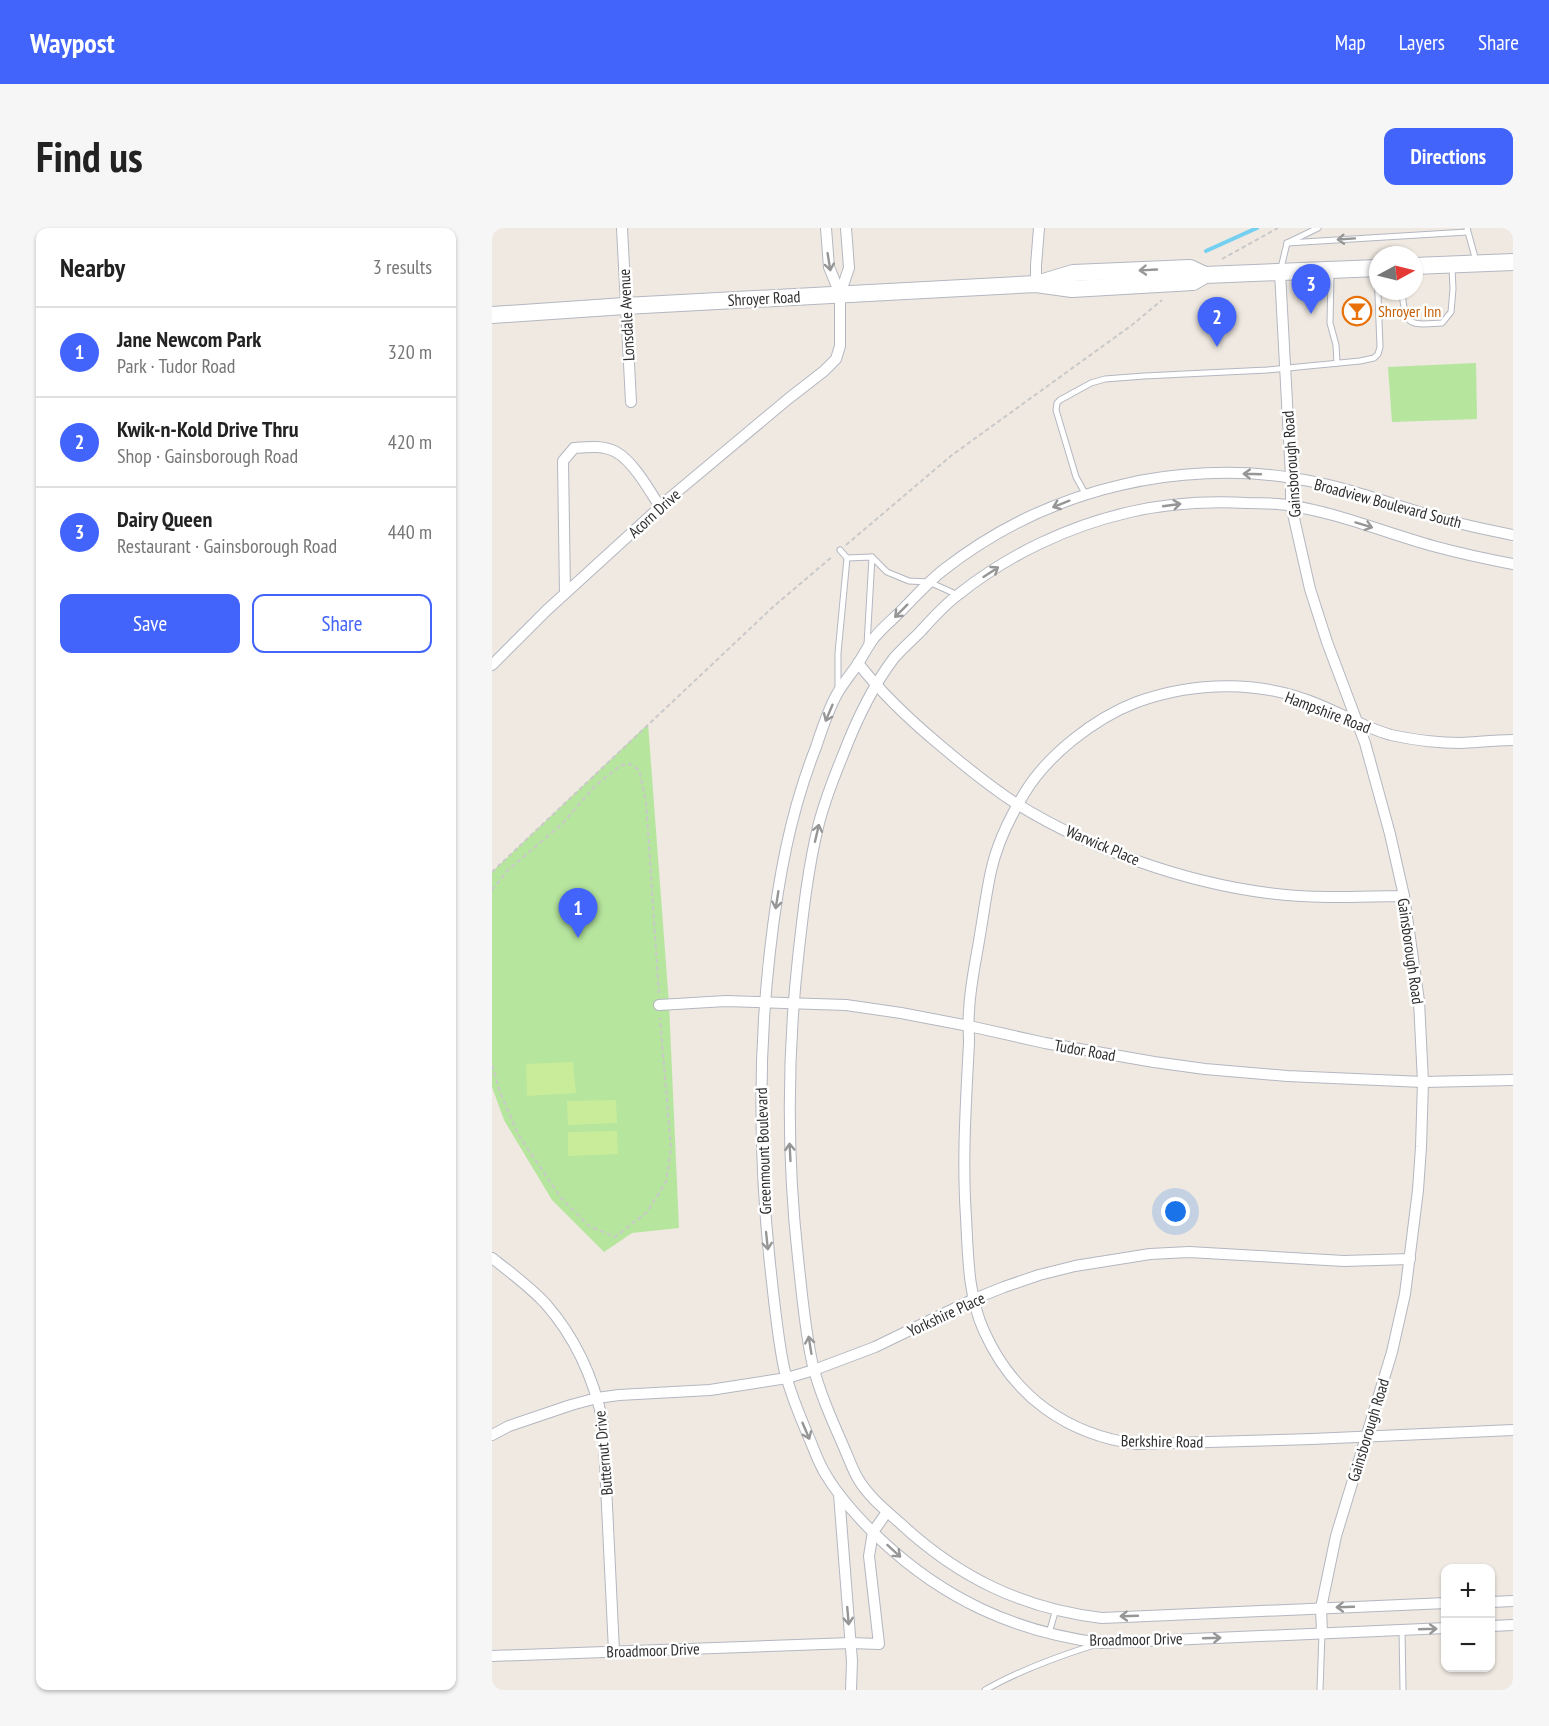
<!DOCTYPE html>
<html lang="en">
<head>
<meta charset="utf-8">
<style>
  :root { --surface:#fff; --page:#f6f6f6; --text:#222; --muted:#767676; --line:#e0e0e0; --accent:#4264fb }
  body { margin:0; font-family:"PT Sans Narrow",sans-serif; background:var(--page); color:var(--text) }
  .controls { position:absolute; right:18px; bottom:18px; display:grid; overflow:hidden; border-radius:12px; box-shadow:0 2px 4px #0004 }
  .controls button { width:54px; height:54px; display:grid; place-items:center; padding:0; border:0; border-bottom:2px solid var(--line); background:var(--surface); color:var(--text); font:30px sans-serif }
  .compass { position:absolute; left:877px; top:18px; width:54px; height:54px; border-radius:50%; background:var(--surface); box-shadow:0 2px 4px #0004; rotate:83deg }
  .you { position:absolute; left:684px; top:984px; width:21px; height:21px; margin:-15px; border:4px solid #fff; border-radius:50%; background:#1a73e8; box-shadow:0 0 0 9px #1a73e833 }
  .badge { display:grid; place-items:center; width:39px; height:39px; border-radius:50%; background:var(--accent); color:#fff; font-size:20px; font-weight:700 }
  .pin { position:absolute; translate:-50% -50px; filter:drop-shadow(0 2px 3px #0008) }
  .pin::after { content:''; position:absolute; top:32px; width:21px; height:18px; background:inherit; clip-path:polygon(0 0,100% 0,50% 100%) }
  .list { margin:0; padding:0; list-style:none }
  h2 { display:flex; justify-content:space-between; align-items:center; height:78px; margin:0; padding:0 24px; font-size:26px }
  h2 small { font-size:20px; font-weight:400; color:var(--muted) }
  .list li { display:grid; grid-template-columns:39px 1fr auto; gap:18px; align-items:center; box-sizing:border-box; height:90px; padding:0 24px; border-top:2px solid var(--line) }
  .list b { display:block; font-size:22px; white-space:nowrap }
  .list p { margin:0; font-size:20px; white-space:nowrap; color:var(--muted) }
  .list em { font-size:20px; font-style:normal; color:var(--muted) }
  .actions { display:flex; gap:12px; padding:18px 24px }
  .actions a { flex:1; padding:14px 0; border:2px solid var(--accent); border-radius:12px; text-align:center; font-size:21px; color:var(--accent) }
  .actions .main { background:var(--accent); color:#fff }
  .map { position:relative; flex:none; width:1021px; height:1462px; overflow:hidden; border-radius:12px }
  header { display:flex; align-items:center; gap:36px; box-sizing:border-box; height:84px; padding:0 30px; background:var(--accent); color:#fff }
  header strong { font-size:28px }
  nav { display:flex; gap:33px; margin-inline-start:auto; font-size:21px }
  .intro { display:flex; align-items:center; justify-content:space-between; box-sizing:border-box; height:144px; padding:0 36px }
  h1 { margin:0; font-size:42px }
  .button { padding:15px 27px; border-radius:12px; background:var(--accent); color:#fff; font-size:21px; font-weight:700 }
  main { display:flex; gap:36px; padding:0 36px }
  aside { flex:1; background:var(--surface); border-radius:12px; box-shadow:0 2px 4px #0004 }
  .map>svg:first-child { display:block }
  .green { fill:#b6e59e }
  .pitch { fill:#c9ec9a }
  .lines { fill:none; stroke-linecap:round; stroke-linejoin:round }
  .stream { stroke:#75cff0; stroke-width:4 }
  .lane-casing { stroke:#b4b7c1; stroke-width:7 }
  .street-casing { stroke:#b4b7c1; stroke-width:12 }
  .secondary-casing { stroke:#b4b7c1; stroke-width:18 }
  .path { stroke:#c9c9c9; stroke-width:2; stroke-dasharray:4.5 3; stroke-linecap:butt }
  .lane { stroke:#fff; stroke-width:5 }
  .street { stroke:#fff; stroke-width:10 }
  .secondary { stroke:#fff; stroke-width:16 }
  .oneway { stroke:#969696 }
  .labels { text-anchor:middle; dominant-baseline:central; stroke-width:5; stroke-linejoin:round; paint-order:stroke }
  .street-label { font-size:16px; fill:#2e2e2e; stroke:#fff }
  .food-label { font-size:16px; fill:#c56008; stroke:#fff; text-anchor:start }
</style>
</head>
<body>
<header>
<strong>Waypost</strong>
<nav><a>Map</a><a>Layers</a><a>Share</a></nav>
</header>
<div class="intro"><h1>Find us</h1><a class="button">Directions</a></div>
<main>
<aside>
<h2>Nearby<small>3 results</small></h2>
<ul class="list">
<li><span class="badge">1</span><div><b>Jane Newcom Park</b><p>Park · Tudor Road</p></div><em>320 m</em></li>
<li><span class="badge">2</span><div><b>Kwik-n-Kold Drive Thru</b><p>Shop · Gainsborough Road</p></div><em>420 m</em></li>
<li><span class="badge">3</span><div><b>Dairy Queen</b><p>Restaurant · Gainsborough Road</p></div><em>440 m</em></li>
</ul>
<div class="actions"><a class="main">Save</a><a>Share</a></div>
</aside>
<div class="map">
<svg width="1021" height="1462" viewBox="0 0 1021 1462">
  <rect width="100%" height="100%" fill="#efe9e1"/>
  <g class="green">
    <path d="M984 135 985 191 900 194 896 139Z"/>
    <path d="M156 496 177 776 187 1000 140 1005 112 1024 60 972 12 892 0 859V644Z"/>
  </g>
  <g class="pitch">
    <path d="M81 834 84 865 35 868 34 836Z"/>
    <path d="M124 872 125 895 76 897 75 873Z"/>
    <path d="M125 903 126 926 76 928V904Z"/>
  </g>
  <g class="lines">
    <path class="stream" d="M714 23 765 0"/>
    <g class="lane-casing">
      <g id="lane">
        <path d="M975 0 984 33"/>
        <path d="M795 15 975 4"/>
        <path d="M789 40 795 15 826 0"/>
        <path d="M839 45 838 95 844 117 845 135"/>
        <path d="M910 63C913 99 917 97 950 95L959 84 961 61 960 39"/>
        <path d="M594 267 584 249 564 182 565 175 568 172 599 155 613 151 652 148 775 142 868 133 882 130 886 126 888 119 885 42"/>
        <path d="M348 322 355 330"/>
        <path d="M375 417 380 329"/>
        <path d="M346 458V425L355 330 380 329 395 344 417 353 437 354 466 367"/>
        <path d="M910 1402 911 1461"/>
        <path d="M557 1405 564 1381"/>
        <path d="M493 1462C528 1442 564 1429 602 1417"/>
        <path d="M828 1462 830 1405"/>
      </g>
    </g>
    <g class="street-casing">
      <g id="street">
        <path d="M130 0 139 174"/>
        <path d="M334 0 337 39 348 66"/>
        <path d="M788 44 799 249V277L818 361 835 414 873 515 898 606 912 668 927 773 931 854 929 919 926 962 913 1066 900 1124 844 1308 829 1380 830 1405"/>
        <path d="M544 56V37L547 0"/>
        <path d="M73 365 71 233 82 220C95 219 111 217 124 224 141 233 158 263 168 279"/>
        <path d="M366 435C390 466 419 493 449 518 474 539 498 559 525 576 598 621 691 654 776 665 821 671 866 669 912 668"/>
        <path d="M0 437 55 382 180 268 296 171 332 143 344 131 348 118V66L357 40 354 0"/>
        <path d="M1021 512C1004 512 987 514 969 515 946 515 922 512 899 507 874 500 852 487 828 477 770 452 704 453 645 474 603 490 555 527 532 566 518 589 505 616 499 643 494 666 491 690 487 713 483 736 478 760 477 783 476 794 477 804 477 815 474 873 470 931 474 989 476 1027 476 1068 492 1103 521 1168 575 1207 645 1216L820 1211 1021 1202"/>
        <path d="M167 777 234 773 354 777 409 785 477 798 553 815 662 834 713 841 795 848 931 854 1021 852"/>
        <path d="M0 1030C18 1044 37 1058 53 1075 83 1109 102 1151 111 1195L122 1423"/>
        <path d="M0 1207 17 1198 79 1177 105 1170 127 1167 218 1162 295 1150 322 1142 383 1119 482 1071 512 1059 547 1047 583 1038 658 1026 697 1024 852 1033 918 1031"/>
        <path d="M347 1266 360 1433 359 1462"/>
        <path d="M999 1374 1021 1373"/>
        <path d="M954 1375 610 1390C531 1381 466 1349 408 1295 392 1281 375 1267 365 1249 359 1238 355 1226 350 1215 339 1190 328 1165 321 1138 313 1104 310 1066 306 1030 295 930 295 830 306 730 311 685 316 639 327 595 333 572 342 549 351 527 364 493 380 459 402 430 410 421 419 413 428 404 440 391 452 377 467 366 516 327 576 298 638 284 677 275 716 273 755 275 770 275 786 275 801 278 849 286 894 305 941 318 967 325 994 331 1021 336"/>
        <path d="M999 1398 1021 1397"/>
        <path d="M954 1400 609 1415C523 1404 452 1371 389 1312 368 1292 349 1272 334 1247 327 1236 323 1224 318 1212 308 1189 298 1165 292 1140 285 1106 282 1071 278 1036 267 932 266 827 278 723 286 652 298 585 324 519 330 501 336 482 345 466 351 455 360 445 367 434 372 426 376 418 382 410 390 400 400 392 409 383 422 370 435 355 450 343 502 302 564 272 629 257 682 244 746 241 800 250 850 257 898 276 947 290 971 297 996 302 1021 307"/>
        <path d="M0 1428 359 1415 387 1416 377 1328 381 1304 395 1284"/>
      </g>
    </g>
    <g class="secondary-casing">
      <g id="secondary">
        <path d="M922 38 1021 34"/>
        <path d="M551 54 581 45 698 40 713 47 886 40"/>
        <path d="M0 87 133 78 544 56 580 61 701 54 713 47"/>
      </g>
    </g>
    <g class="path">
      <path d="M730 31 786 0"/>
      <path d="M354 317 460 227 640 97 670 72"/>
      <path d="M0 644 282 378 341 328"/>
      <path d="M0 662 16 642 70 596 102 559 129 537 138 536 147 542 154 573 167 767"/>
      <path d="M0 837 8 864 26 906 69 970 97 998 123 1009 155 984 174 954 179 920 168 790"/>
    </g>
    <use href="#lane" class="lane"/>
    <use href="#street" class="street"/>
    <use href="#secondary" class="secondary"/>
  </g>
  <defs><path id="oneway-shaft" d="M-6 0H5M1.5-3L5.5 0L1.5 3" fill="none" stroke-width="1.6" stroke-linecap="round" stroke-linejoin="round" transform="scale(1.5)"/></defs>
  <g class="oneway">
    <use href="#oneway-shaft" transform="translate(854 11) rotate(176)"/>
    <use href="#oneway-shaft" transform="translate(337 34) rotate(81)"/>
    <use href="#oneway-shaft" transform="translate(656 42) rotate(177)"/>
    <use href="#oneway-shaft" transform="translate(760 246) rotate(-178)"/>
    <use href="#oneway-shaft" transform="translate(569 276) rotate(158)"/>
    <use href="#oneway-shaft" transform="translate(680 277) rotate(-8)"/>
    <use href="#oneway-shaft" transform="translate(872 297) rotate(17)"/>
    <use href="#oneway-shaft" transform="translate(499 344) rotate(-33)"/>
    <use href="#oneway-shaft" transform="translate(409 383) rotate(135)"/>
    <use href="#oneway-shaft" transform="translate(337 485) rotate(113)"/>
    <use href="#oneway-shaft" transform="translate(325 605) rotate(-77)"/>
    <use href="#oneway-shaft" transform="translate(285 672) rotate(99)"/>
    <use href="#oneway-shaft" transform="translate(298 924) rotate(-93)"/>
    <use href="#oneway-shaft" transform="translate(275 1013) rotate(84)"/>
    <use href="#oneway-shaft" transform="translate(318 1117) rotate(-99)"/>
    <use href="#oneway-shaft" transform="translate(314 1203) rotate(67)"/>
    <use href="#oneway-shaft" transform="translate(402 1323) rotate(42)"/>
    <use href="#oneway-shaft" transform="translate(853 1379) rotate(178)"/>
    <use href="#oneway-shaft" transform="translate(356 1388) rotate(85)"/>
    <use href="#oneway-shaft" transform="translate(637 1388) rotate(178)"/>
    <use href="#oneway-shaft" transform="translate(936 1401) rotate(-2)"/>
    <use href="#oneway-shaft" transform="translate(720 1410) rotate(-2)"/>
  </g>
  <defs>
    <g id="bar-ring" transform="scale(1.5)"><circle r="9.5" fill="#fff" stroke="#e8710a" stroke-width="1.5"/><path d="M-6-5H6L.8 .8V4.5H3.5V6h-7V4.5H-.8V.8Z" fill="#e8710a"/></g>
  </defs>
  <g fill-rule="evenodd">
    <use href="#bar-ring" x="865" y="83"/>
  </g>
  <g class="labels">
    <g class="street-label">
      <text transform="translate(272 70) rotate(-3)">Shroyer Road</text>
      <text transform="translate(134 87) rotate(-93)">Lonsdale Avenue</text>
      <text transform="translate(799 236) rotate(-94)">Gainsborough Road</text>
      <text transform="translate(896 275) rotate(15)">Broadview Boulevard South</text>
      <text transform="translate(162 285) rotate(-42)">Acorn Drive</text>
      <text transform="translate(836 484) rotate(21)">Hampshire Road</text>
      <text transform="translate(611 617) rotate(23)">Warwick Place</text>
      <text transform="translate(919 723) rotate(82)">Gainsborough Road</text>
      <text transform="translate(593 822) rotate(10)">Tudor Road</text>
      <text transform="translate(271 923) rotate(-92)">Greenmount Boulevard</text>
      <text transform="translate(454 1086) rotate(-25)">Yorkshire Place</text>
      <text transform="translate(876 1202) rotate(-73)">Gainsborough Road</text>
      <text transform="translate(670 1213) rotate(1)">Berkshire Road</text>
      <text transform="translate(111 1225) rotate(-95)">Butternut Drive</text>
      <text transform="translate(644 1411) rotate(-1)">Broadmoor Drive</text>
      <text transform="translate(161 1422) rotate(-2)">Broadmoor Drive</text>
    </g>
    <g class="food-label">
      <text x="886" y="83">Shroyer Inn</text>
    </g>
  </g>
</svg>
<div class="controls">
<button>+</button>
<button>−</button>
</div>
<svg class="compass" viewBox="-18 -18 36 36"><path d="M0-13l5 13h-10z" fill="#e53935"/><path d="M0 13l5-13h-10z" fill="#767676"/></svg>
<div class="you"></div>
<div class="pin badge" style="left:86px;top:710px">1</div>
<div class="pin badge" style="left:725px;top:119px">2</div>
<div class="pin badge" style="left:819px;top:86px">3</div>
</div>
</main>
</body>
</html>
